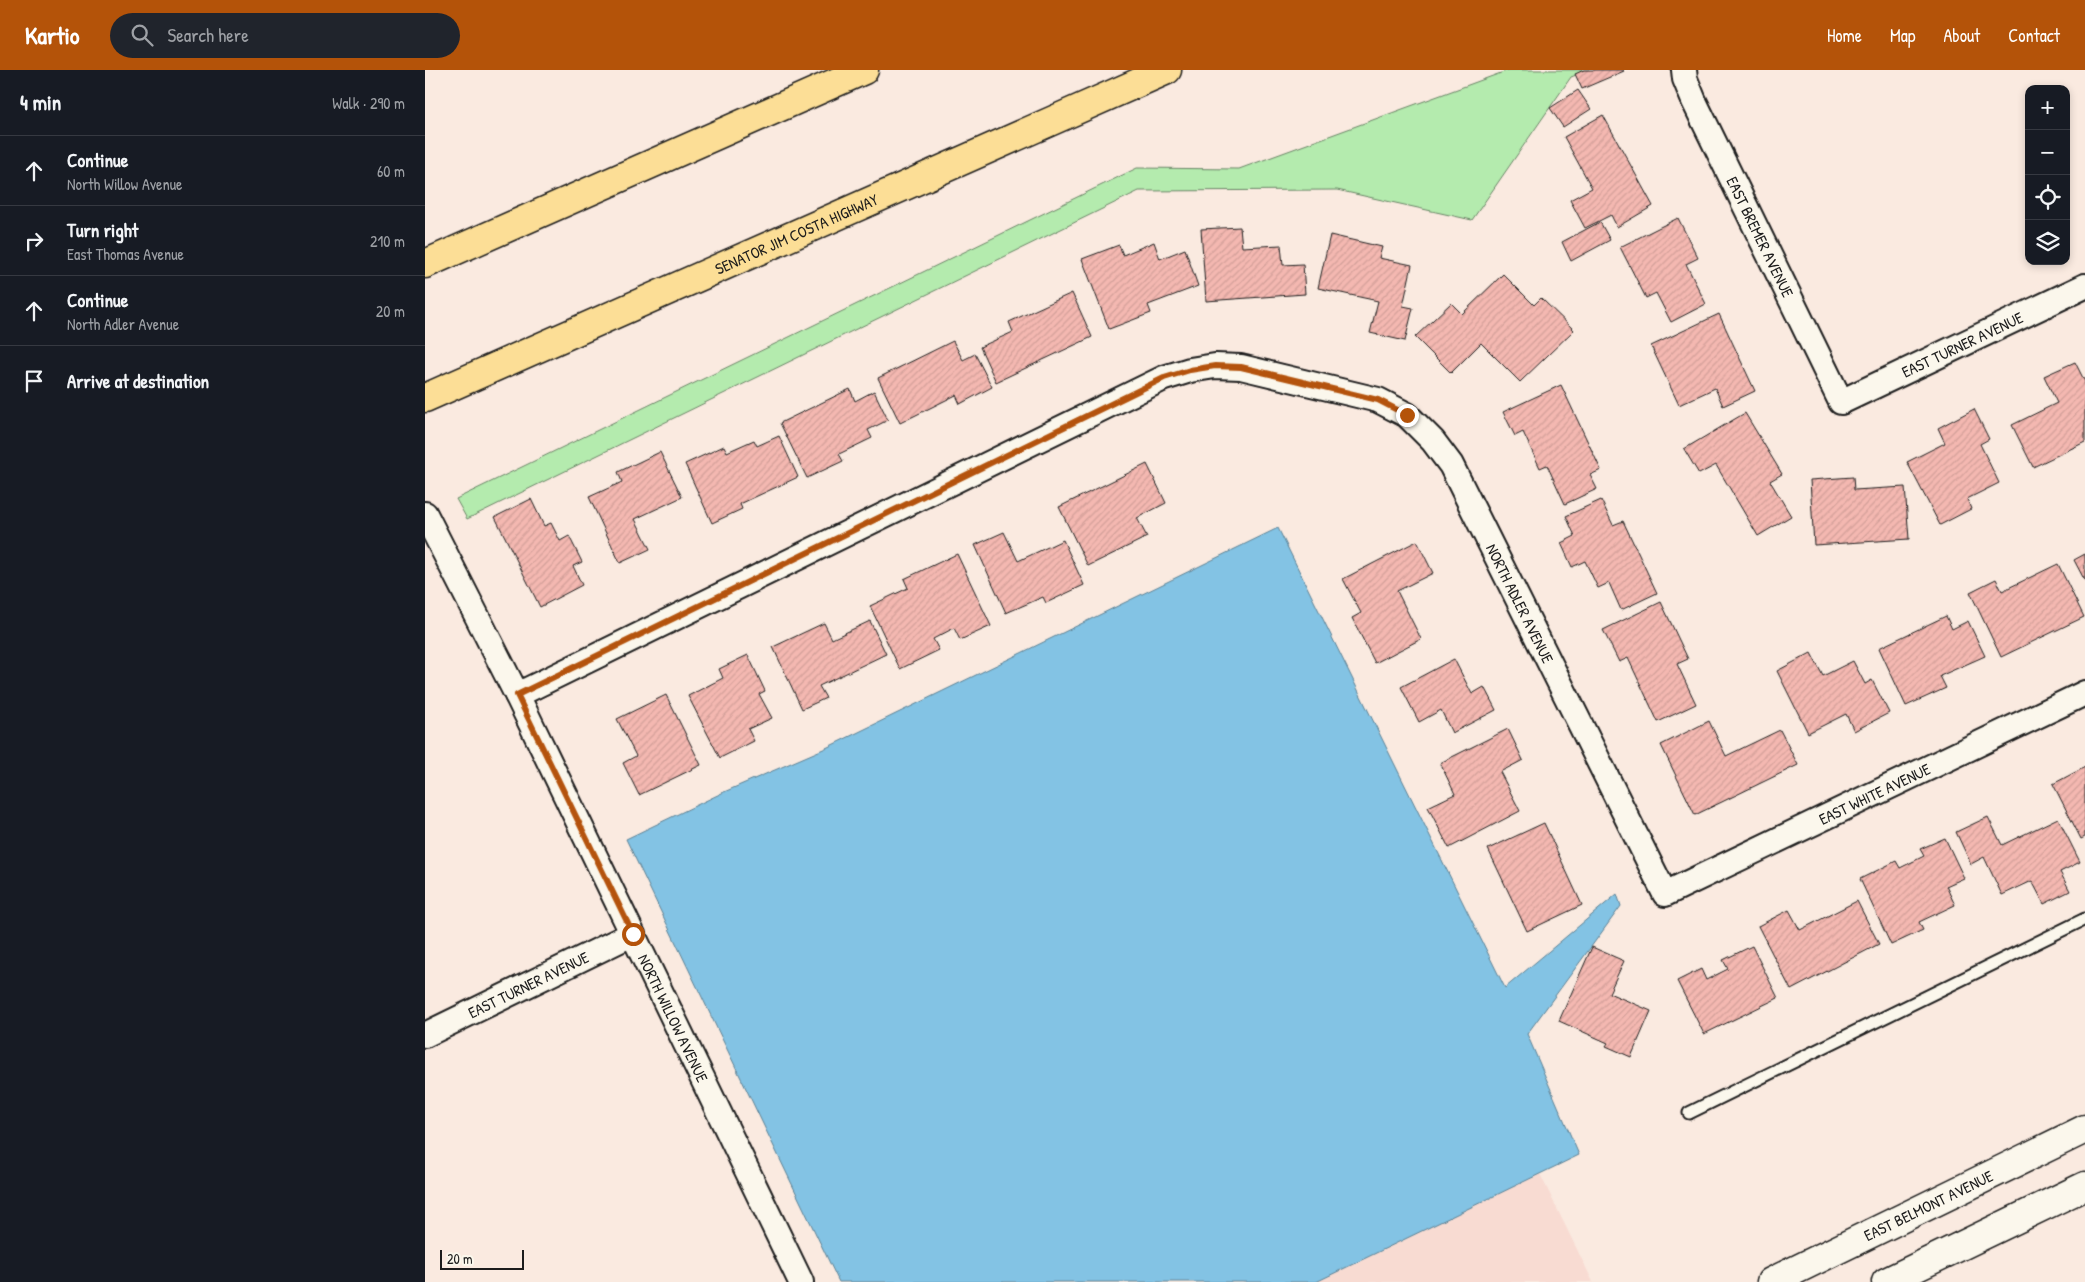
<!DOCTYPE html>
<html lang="en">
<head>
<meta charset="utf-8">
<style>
  :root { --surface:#171b24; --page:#20242c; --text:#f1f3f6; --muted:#9ea1a6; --line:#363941; --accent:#b45309 }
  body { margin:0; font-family:"Patrick Hand",sans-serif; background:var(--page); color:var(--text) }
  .controls { position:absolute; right:15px; top:15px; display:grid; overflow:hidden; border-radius:10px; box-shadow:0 2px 8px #0003 }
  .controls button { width:45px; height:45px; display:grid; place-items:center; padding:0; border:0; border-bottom:1px solid var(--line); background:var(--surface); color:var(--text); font:25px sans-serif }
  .scale { position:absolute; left:15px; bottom:12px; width:84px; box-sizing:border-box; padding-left:5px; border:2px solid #1c1c1c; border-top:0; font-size:14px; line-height:18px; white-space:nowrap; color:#1c1c1c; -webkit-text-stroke:4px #fbf7ec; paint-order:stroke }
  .stop { position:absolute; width:15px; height:15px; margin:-11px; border:4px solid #b45309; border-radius:50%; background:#fff }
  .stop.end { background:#b45309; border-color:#fff; box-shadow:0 1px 5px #0008 }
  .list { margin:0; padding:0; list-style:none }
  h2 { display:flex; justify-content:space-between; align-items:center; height:65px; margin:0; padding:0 20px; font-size:21px }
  h2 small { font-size:16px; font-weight:400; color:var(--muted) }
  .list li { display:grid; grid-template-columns:32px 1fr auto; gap:15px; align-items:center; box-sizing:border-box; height:70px; padding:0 20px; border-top:1px solid var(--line) }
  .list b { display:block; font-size:19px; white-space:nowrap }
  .list p { margin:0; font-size:16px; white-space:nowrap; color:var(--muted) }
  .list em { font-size:16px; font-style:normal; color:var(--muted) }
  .icon { flex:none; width:28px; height:28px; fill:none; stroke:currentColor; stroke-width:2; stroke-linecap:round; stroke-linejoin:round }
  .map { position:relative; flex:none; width:1660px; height:1212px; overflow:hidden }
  header { display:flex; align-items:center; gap:30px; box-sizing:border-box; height:70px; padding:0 25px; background:var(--accent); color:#fff }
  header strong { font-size:24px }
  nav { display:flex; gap:28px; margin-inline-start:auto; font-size:18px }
  .search { width:350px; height:45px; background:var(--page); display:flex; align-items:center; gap:12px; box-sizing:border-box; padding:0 18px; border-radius:28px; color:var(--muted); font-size:19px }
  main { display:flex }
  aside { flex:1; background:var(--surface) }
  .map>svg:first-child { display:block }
  .built { fill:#f8dbd2 }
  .grass { fill:#b4ebae; stroke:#688465 }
  .water { fill:#83c3e4; stroke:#5a8094 }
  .building { fill:url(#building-hatch); stroke:#1c1c1c }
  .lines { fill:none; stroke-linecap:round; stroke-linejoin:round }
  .lane-casing { stroke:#1c1c1c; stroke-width:15 }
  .street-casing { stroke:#1c1c1c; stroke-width:28 }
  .secondary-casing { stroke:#1c1c1c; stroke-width:31 }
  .highway-casing { stroke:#1c1c1c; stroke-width:31 }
  .lane { stroke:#fbf7ec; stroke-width:11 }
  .street { stroke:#fbf7ec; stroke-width:24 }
  .secondary { stroke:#fbf7ec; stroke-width:28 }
  .highway { stroke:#fcde96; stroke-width:28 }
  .route { stroke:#b45309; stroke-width:6 }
  .labels { text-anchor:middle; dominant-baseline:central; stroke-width:4.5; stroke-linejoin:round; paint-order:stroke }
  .street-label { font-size:16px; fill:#1c1c1c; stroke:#fbf7ec }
</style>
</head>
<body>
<header>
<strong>Kartio</strong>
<div class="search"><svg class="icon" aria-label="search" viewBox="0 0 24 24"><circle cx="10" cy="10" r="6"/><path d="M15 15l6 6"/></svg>Search here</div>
<nav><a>Home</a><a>Map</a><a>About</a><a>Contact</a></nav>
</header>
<main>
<aside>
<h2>4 min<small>Walk · 290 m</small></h2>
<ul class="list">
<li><svg class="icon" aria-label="ahead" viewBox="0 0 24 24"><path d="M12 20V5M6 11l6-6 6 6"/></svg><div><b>Continue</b><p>North Willow Avenue</p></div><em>60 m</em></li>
<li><svg class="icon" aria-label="right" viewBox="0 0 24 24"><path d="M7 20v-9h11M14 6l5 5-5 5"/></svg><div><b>Turn right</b><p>East Thomas Avenue</p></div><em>210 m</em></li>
<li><svg class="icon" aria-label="ahead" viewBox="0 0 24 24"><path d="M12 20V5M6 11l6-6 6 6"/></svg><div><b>Continue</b><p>North Adler Avenue</p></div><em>20 m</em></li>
<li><svg class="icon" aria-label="arrive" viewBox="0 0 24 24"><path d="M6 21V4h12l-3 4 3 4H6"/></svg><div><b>Arrive at destination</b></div></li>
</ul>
</aside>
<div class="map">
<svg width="1660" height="1212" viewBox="0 0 1660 1212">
  <defs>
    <pattern id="building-hatch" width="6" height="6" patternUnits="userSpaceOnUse" patternTransform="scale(1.25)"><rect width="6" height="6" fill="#f4b8b1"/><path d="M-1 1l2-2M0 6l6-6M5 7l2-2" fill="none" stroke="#d19e98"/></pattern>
  </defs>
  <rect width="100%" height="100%" fill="#faeae0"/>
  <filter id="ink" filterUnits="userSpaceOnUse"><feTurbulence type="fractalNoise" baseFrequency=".02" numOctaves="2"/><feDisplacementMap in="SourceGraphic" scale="10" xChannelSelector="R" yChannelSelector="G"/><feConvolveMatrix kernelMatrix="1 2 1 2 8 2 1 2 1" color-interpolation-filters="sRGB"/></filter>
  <g filter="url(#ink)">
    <path class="built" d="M1115 1104 1168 1212H891L996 1161Z"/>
    <path class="grass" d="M1084 0H1164L1146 7 1047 150 912 120 714 121 42 449 31 429 712 98 814 99Z"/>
    <path class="water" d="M853 458 1080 918 1192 824 1196 836 1102 964 1154 1085 891 1212H414L201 769 299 722 403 677Z"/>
    <g class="building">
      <path d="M1159 0H1198L1199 1 1157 19 1150 4Z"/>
      <path d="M1153 20 1166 39 1138 57 1125 38Z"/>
      <path d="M1178 45 1228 136 1192 157 1186 145 1160 158 1145 130 1167 118 1139 67Z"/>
      <path d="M1253 148 1273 188 1261 194 1281 234 1246 252 1231 223 1221 228 1195 177Z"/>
      <path d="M1175 152 1185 170 1146 191 1137 172Z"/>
      <path d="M815 157 817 177 856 175 858 195 878 194 880 224 781 231 776 159Z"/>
      <path d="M905 165 957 177 954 188 987 195 978 236 988 238 980 271 945 263 953 231 893 218Z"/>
      <path d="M729 172 735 189 760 179 773 216 723 235 726 243 684 259 657 189 694 175 698 185Z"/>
      <path d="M1078 204 1109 235 1116 228 1149 260 1095 312 1056 273 1026 303 990 267 1026 233 1037 244Z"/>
      <path d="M647 223 667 267 571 312 555 277 588 262 584 252Z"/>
      <path d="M1294 244 1330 321 1298 336 1290 318 1254 335 1226 276Z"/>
      <path d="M528 271 538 290 550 284 567 317 535 334 531 325 475 353 453 308Z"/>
      <path d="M1650 292 1660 312V372L1608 397 1587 355 1632 333 1619 306Z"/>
      <path d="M1136 315 1176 400 1165 405 1172 419 1140 434 1122 395 1115 398 1098 362 1090 366 1078 342Z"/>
      <path d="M425 319 430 331 449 321 463 350 443 360 447 368 414 384 418 391 382 408 355 353Z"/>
      <path d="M1549 339 1564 369 1555 374 1574 413 1542 429 1546 439 1515 455 1482 392 1520 373 1513 358Z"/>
      <path d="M1320 343 1357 404 1345 411 1366 446 1333 466 1291 395 1274 404 1259 379Z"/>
      <path d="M354 366 373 407 315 434 317 439 287 453 260 394 299 376 302 382 329 370 332 376Z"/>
      <path d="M235 382 257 427 210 449 225 479 195 493 164 427 197 412 193 402Z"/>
      <path d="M722 394 741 433 712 448 722 467 663 496 634 437Z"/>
      <path d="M1428 407 1429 420 1480 417 1484 469 1389 475 1385 410Z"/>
      <path d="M106 429 119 456 126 453 135 471 144 466 157 492 148 496 157 515 115 537 70 447Z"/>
      <path d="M1176 430 1188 455 1198 451 1232 523 1196 540 1184 513 1173 518 1160 491 1147 497 1136 473 1150 466 1141 446Z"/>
      <path d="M579 462 593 491 638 470 659 515 621 533 618 527 581 543 550 475Z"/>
      <path d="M992 471 1008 503 972 521 996 569 950 593 927 548 936 543 918 509Z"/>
      <path d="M532 484 566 556 535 570 529 558 508 569 514 580 475 599 445 536 483 518 479 509Z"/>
      <path d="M1660 484V511L1649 490Z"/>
      <path d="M1633 494 1659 547 1576 587 1545 522 1571 509 1577 521Z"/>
      <path d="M1236 532 1263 589 1252 594 1271 634 1233 652 1203 588 1194 592 1178 560Z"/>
      <path d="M1521 546 1527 559 1543 551 1560 586 1515 606 1521 618 1481 636 1454 578Z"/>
      <path d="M445 551 461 584 394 616 401 628 377 639 348 577 399 553 407 569Z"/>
      <path d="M1386 583 1398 606 1428 591 1440 614 1447 610 1464 643 1429 661 1421 644 1383 663 1352 601Z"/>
      <path d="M323 585 340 621 334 624 347 648 323 659 329 671 295 688 263 626 298 608 294 599Z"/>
      <path d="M1029 589 1047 624 1059 617 1071 640 1027 663 1016 640 994 652 976 617Z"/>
      <path d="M241 625 276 695 214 725 198 693 211 686 192 649Z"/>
      <path d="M1284 651 1301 686 1355 660 1373 695 1270 745 1236 675Z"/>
      <path d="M1083 659 1098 690 1075 702 1095 741 1024 778 1003 737 1030 724 1015 693Z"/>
      <path d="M1660 697V767L1656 769 1628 714Z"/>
      <path d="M1563 747 1577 775 1633 748 1655 792 1635 802 1645 821 1619 834 1607 811 1577 825 1559 787 1546 794 1531 762Z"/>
      <path d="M1119 753 1157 835 1102 861 1063 779Z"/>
      <path d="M1520 768 1539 808 1521 816 1530 835 1494 852 1498 860 1466 875 1435 809 1471 791 1475 798 1499 786 1495 779Z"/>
      <path d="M1432 831 1454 874 1366 920 1333 856 1364 840 1375 860Z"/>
      <path d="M1327 876 1353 928 1279 964 1252 911 1276 899 1281 910 1303 899 1298 890Z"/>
      <path d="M1167 877 1199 891 1184 923 1226 941 1206 987 1181 976 1183 973 1134 951Z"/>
    </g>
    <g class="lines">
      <g class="lane-casing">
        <path id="lane" d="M1264 1043 1660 849"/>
      </g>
      <g class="street-casing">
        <g id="street">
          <path id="s1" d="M1259 0 1260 9 1269 31 1416 332 1660 216"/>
          <path id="s2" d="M0 444 92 625 376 1212"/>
          <path id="s3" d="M92 625 739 308 765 300 790 296 816 297 953 330 982 345 1008 371 1026 395 1240 824 1660 623"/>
          <path id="s4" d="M0 965 207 864"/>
        </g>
      </g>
      <g class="secondary-casing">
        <g id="secondary">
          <path id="s5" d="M1346 1212 1660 1059"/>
          <path d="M1461 1212 1660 1116"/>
        </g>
      </g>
      <g class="highway-casing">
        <g id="highway">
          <path d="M0 194 439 0"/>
          <path id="s6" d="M0 328 742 0"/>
        </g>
      </g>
      <use href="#lane" class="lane"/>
      <use href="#street" class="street"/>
      <use href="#secondary" class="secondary"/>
      <use href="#highway" class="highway"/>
    </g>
  </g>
  <g class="lines" filter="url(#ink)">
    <path class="route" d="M208 864 92 625 739 308 765 300 790 296 816 297 953 330 982 345"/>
  </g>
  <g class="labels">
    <g class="street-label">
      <text stroke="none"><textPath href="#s6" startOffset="406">SENATOR JIM COSTA HIGHWAY</textPath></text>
      <text stroke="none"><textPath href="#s1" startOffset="184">EAST BREMER AVENUE</textPath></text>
      <text stroke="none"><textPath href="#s1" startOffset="502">EAST TURNER AVENUE</textPath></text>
      <text stroke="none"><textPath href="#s3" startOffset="1194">NORTH ADLER AVENUE</textPath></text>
      <text stroke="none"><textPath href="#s3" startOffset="1751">EAST WHITE AVENUE</textPath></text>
      <text stroke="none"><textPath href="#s4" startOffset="115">EAST TURNER AVENUE</textPath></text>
      <text stroke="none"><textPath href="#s2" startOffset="562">NORTH WILLOW AVENUE</textPath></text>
      <text stroke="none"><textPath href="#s5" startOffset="175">EAST BELMONT AVENUE</textPath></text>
    </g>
  </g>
</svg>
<div class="controls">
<button>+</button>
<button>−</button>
<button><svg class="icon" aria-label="locate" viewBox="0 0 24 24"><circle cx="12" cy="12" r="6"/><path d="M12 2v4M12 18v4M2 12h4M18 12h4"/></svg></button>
<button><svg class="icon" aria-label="layers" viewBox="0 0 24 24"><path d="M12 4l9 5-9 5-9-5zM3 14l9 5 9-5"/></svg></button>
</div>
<div class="scale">20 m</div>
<div class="stop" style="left:208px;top:864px"></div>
<div class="stop end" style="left:982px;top:345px"></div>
</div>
</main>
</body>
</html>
